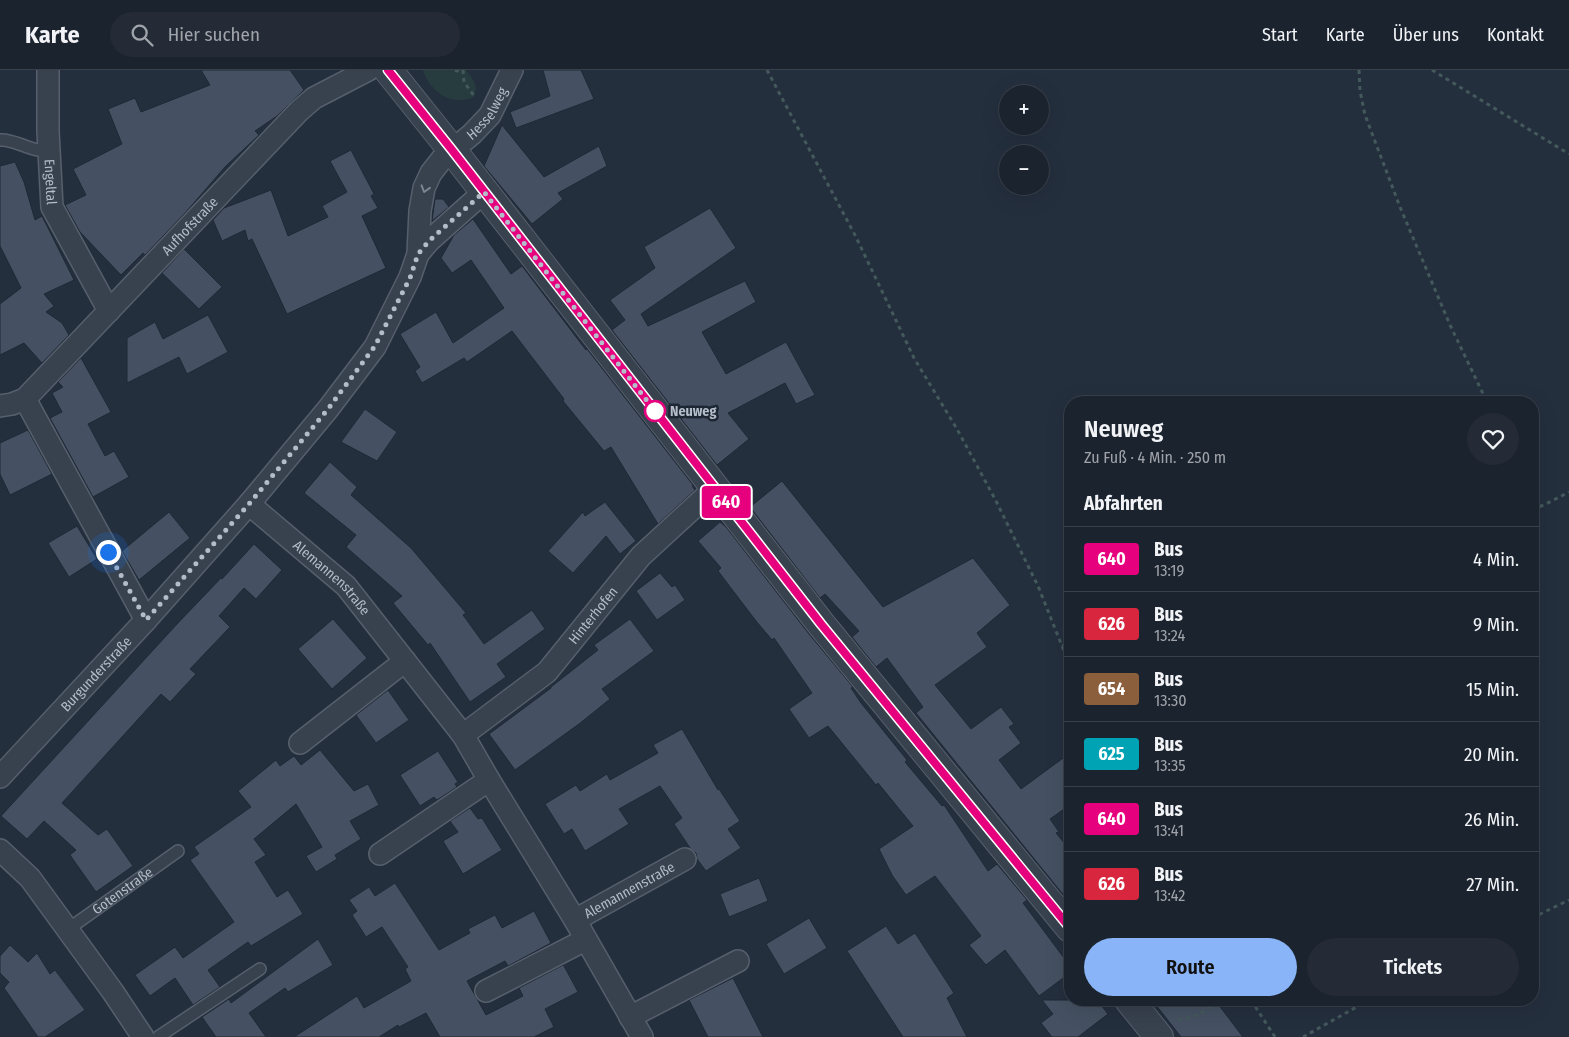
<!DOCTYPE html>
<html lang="de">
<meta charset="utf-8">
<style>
body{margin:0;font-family:"Fira Sans Condensed",sans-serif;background:#242b36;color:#f1f3f6;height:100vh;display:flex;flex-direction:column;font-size:19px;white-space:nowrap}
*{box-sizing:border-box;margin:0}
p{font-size:16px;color:#a0a4aa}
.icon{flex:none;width:28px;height:28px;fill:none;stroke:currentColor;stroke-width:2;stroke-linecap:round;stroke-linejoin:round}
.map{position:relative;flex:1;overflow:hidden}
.side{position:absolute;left:1064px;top:326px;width:475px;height:610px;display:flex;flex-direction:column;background:#1b232e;border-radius:20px;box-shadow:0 5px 20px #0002,0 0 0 1px #39404a}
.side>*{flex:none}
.badge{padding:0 10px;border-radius:4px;font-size:18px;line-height:32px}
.tools{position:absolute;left:999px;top:15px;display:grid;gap:10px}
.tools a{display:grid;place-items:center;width:50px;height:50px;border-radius:50%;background:#1b232e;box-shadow:0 5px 20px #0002,0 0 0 1px #39404a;font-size:25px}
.you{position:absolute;width:25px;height:25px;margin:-12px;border:4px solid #fff;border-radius:50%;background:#1a73e8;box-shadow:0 0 0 8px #1a73e833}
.map>.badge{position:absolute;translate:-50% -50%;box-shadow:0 0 0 2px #fff}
h2{padding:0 20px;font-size:19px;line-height:45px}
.round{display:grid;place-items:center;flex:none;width:52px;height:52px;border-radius:26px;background:#242b36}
.headline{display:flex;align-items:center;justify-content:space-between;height:85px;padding:0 20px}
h1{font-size:24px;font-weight:600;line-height:38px}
.button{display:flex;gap:10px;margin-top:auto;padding:10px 20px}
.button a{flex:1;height:58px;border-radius:30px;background:#8ab4f8;color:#111;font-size:20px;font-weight:600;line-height:58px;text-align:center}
.button a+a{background:#242b36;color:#f1f3f6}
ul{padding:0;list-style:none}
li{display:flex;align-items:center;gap:15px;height:65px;padding:0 20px;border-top:1px solid #39404a}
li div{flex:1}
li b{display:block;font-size:19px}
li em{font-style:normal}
li .badge{min-width:55px;font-weight:700;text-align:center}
header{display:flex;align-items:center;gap:30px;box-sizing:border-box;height:70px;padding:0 25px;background:#1b232e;border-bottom:1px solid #39404a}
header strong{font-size:24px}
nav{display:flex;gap:28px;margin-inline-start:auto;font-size:18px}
.search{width:350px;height:45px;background:#242b36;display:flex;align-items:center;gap:12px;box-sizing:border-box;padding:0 18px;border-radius:28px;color:#a0a4aa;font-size:19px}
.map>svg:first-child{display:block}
.green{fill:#263c3f}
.building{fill:#455162;stroke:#1f2835}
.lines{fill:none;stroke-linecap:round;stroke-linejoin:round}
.service-casing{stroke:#565f6c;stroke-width:14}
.minor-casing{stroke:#565f6c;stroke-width:24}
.tertiary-casing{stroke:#565f6c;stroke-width:30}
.path{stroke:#44595c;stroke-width:3;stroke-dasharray:4 4;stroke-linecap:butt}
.service{stroke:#38414e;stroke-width:11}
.minor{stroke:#38414e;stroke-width:21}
.tertiary{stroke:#38414e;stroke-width:28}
.oneway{stroke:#7c8592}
.line-casing{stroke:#fff;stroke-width:11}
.line{stroke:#e6007e;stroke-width:8}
.walk{stroke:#b4bcc9;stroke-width:5;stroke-dasharray:0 9}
.stop-dot{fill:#fff;stroke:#e6007e;stroke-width:2.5}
.labels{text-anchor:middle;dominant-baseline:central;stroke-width:5;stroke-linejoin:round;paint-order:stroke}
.street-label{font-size:14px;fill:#b4bcc9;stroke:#1d2633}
.stop-label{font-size:14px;font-weight:bold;fill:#b4bcc9;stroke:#1d2633;text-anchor:start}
</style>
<header>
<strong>Karte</strong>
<div class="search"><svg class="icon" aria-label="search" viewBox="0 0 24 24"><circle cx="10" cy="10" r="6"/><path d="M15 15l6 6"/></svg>Hier suchen</div>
<nav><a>Start</a><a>Karte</a><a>Über uns</a><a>Kontakt</a></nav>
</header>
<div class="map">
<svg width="1569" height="967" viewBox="0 0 1569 967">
<rect width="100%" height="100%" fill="#242f3e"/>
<path class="green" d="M423,0H466C473,10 479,15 474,27C451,37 430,22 423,0Z"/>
<g class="building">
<path d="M201,0H290L304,20L277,46L255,61L259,65L225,97L186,142L145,185L143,183L121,205L80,162L65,135L86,125L73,99L122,74L108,39L135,28L141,42L210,15Z"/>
<path d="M543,0H581L594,29L516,58L510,42L550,26Z"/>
<path d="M502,55L544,107L599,76L607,96L558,123L563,129L532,154L484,96Z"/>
<path d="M351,80L374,124L371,126L378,138L362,146L386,198L287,244L252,169L248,171L245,160L222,171L213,150L224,138L271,120L288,166L328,147L322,136L347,122L330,91Z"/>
<path d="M15,92L24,112L35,150L42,146L74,210L44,224L54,236L46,242L62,253L69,265L42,293L24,273L0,285V234L21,218L0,176V96Z"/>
<path d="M435,129H443L449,137L432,151Z"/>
<path d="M710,138L736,178L641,244L648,256L745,211L756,232L702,262L726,304L786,272L815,325L796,334L785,313L728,343L749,369L717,395L612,260L625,250L610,230L655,198L644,177Z"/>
<path d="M473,149L511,204L522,196L586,280L587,279L693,415L692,416L695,420L658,454L611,377L604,381L563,331L564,329L512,261L467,292L464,288L422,313L415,301L420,297L400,264L436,242L453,273L504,238L471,190L452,203L441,188L454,165Z"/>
<path d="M184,179L222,217L199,239L162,203Z"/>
<path d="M208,245L228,282L187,304L179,287L127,313V268L155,252L163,269Z"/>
<path d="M81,288L111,342L88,354L105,386L114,381L129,407L93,427L50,348L62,342L52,323L63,317L58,312Z"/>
<path d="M365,339L397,362L377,391L341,372Z"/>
<path d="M28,360L52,404L10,425L0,404V373Z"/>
<path d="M330,392L357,417L351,425L411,478L466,543L463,545L484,574L532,540L545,559L497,594L506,607L470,632L430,573L428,575L393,533L402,526L346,477L356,465L304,423Z"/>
<path d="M782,411L883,537L973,488L1010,535L977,563L987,577L935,615L971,659L1001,637L1014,654L1009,657L1021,673L999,690L1021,719L1070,683V735L1050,749L1059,762L1056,763L1070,780V833L916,643L923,637L887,588L876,597L852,567L859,561L825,524L820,528L750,437Z"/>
<path d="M605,432L636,471L620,484L606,466L573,503L548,481L583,442L585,446Z"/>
<path d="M169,442L190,468L139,510L122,481Z"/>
<path d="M720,452L726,457L809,564L853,617L851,618L861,633L907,690L905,692L942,736L944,735L988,801L997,794L1027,830L1023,833L1070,896V903L1039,926L1005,880L986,895L969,875L981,866L935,806L906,825L892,805L879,779L913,756L878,713L876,715L828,656L809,668L789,639L812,623L774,568L772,570L756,551L718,501L721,498L698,471Z"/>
<path d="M77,456L97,489L69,507L48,473Z"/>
<path d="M254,474L282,500L256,529L244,518L219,546L230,557L190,599L196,604L170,632L161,624L62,733L98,765L107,759L133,796L96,822L70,785L76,780L44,751L27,769L1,746L177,554L221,508L222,509Z"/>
<path d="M660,503L672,517L675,515L685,530L657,550L636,521Z"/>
<path d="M333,549L367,588L332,619L298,579Z"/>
<path d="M630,549L654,581L602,619L610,629L579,654L515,700L489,664L551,618V617L598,580L594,575Z"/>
<path d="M388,620L409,650L376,673L356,645Z"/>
<path d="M682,659L718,720L719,719L740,751L728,759L741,778L706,801L697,789L696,783L690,778L674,754L682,748L660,716L619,739L629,754L585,781L572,759L564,764L545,734L576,715L580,721L607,704L610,710L658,683L653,675Z"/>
<path d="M320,680L354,721L368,714L379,735L350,751L361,769L335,785L337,789L316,802L306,786L322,777L296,734L254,769L266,785L255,792L277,827L288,820L303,844L251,876L248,872L208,900L220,917L193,935L175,908L150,926L135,905L175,877L183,888L234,852L190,790L199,784L194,777L251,737L238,721L276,690L280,696L294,686L301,695Z"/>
<path d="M438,681L458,712L455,714L457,717L437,730L434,727L420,736L400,705Z"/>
<path d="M470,738L478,749L482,748L502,780L463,804L443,771L458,762L450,751Z"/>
<path d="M759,808L768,831L729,847L720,824Z"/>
<path d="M395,813L439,880L470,863L468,859L495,845L502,858L534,841L551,873L508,896L505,891L467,911L486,945L523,926L519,918L563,895L564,896L578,922L545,939L554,957L534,967H440L426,943L399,957L398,955L379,967H294L357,926L364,938L411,911L405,899L408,897L382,857L366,867L352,845L357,841L349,830L369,817L375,826Z"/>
<path d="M809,848L827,878L784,904L766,874Z"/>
<path d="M886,856L898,874L915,863L954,923L947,928L967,967H903L847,881Z"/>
<path d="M318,869L333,895L288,922L285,918L249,943L266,967H216L202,947L229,929L231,933Z"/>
<path d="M10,875L28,892L37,883L50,904L55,900L85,940L45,967H38L4,918L9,912L0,903V886Z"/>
<path d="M733,908L763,967H708L689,930Z"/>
<path d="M1042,930H1097L1108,944L1078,967H1052L1041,953L1053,944Z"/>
<path d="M1152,930H1215L1243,967H1181Z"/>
</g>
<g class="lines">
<defs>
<g id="service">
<path d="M0,70C17,69 31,83 49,80"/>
<path id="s1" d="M67,860L178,781"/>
<path d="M158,967L260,899"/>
</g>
<g id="minor">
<path id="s2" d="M48,0V61L52,137L109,241"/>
<path d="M418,184L429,171L484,122"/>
<path d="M25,329L146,550"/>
<path id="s3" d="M0,336L12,334L25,329L299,41L314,28L368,0"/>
<path id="s4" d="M249,434L346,516L463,665L489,710L575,850L642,967"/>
<path id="s5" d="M463,665L547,602L641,486L715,418"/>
<path d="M300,673L405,591"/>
<path id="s6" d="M0,707L146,550L249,434L328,339L375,277L410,207L418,184L420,141L424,118L431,103L442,89L472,64L490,45L512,0"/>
<path d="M0,780L30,808L113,922L143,967"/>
<path d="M380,784L489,710"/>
<path id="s7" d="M575,850L685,789"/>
<path d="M486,921L585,870"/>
<path d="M630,947L738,891"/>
</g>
<g id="tertiary">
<path d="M388,0L452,80L821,554L1070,858"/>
<path d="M1129,930L1159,967"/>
</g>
</defs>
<use href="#service" class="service-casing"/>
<use href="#minor" class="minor-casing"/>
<use href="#tertiary" class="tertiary-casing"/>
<g class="path">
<path d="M455,0L463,3"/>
<path d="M463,0L464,12L474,26"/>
<path d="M767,0L856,167L914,288L957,359L995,429L1038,516L1070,596"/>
<path d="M1359,0L1360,21L1365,45L1400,137L1450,255L1487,332"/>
<path d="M1432,0L1569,84"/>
<path d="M1532,428L1537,437"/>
<path d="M1532,439L1544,435L1569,422"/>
<path d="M1062,576L1070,573"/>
<path d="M1532,848L1569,830"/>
<path d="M1251,930L1275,967"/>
<path d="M1178,950L1198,945L1221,930"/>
<path d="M1303,967L1369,930"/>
</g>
<use href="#service" class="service"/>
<use href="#minor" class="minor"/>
<use href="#tertiary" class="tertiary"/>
</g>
<defs><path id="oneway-chevron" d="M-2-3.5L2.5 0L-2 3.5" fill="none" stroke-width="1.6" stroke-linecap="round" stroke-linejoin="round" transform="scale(1.25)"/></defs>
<use class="oneway" href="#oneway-chevron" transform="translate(425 119) rotate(107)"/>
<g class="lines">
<defs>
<path id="line" d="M388,0L452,80L821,554L1070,858"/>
</defs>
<use href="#line" class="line-casing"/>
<use href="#line" class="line"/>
<path class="walk" d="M108,482L146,550L249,434L328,339L375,276L410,208L418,184L429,171L484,122L655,341"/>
</g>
<circle class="stop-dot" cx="655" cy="341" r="10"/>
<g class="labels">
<g class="street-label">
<text stroke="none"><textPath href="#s6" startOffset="839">Hesselweg</textPath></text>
<text stroke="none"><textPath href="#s2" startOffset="112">Engeltal</textPath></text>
<text stroke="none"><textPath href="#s3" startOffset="265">Aufhofstraße</textPath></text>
<text stroke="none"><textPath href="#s4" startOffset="111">Alemannenstraße</textPath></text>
<text stroke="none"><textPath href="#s5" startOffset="178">Hinterhofen</textPath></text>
<text stroke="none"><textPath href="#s6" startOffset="141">Burgunderstraße</textPath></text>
<text stroke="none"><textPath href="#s7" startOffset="62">Alemannenstraße</textPath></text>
<text stroke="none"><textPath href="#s1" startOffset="68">Gotenstraße</textPath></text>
</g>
<g class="stop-label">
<text x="670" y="341">Neuweg</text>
</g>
</g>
</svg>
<div class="tools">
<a>+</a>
<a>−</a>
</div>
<div class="you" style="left:108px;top:482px"></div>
<b class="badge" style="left:726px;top:432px;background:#e6007e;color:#fff">640</b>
<section class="side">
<div class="headline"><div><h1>Neuweg</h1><p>Zu Fuß · 4 Min. · 250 m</p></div><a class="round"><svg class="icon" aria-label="heart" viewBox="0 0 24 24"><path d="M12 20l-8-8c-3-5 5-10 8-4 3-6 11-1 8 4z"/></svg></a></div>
<h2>Abfahrten</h2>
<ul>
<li><span class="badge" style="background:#e6007e;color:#fff">640</span><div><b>Bus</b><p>13:19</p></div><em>4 Min.</em></li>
<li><span class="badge" style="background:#d7263d;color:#fff">626</span><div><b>Bus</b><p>13:24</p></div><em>9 Min.</em></li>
<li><span class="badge" style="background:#8b5e3c;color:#fff">654</span><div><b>Bus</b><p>13:30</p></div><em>15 Min.</em></li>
<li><span class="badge" style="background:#00a3b4;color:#fff">625</span><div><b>Bus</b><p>13:35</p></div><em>20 Min.</em></li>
<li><span class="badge" style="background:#e6007e;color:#fff">640</span><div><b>Bus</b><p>13:41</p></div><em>26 Min.</em></li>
<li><span class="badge" style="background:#d7263d;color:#fff">626</span><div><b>Bus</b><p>13:42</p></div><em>27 Min.</em></li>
</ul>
<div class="button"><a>Route</a><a>Tickets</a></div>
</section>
</div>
